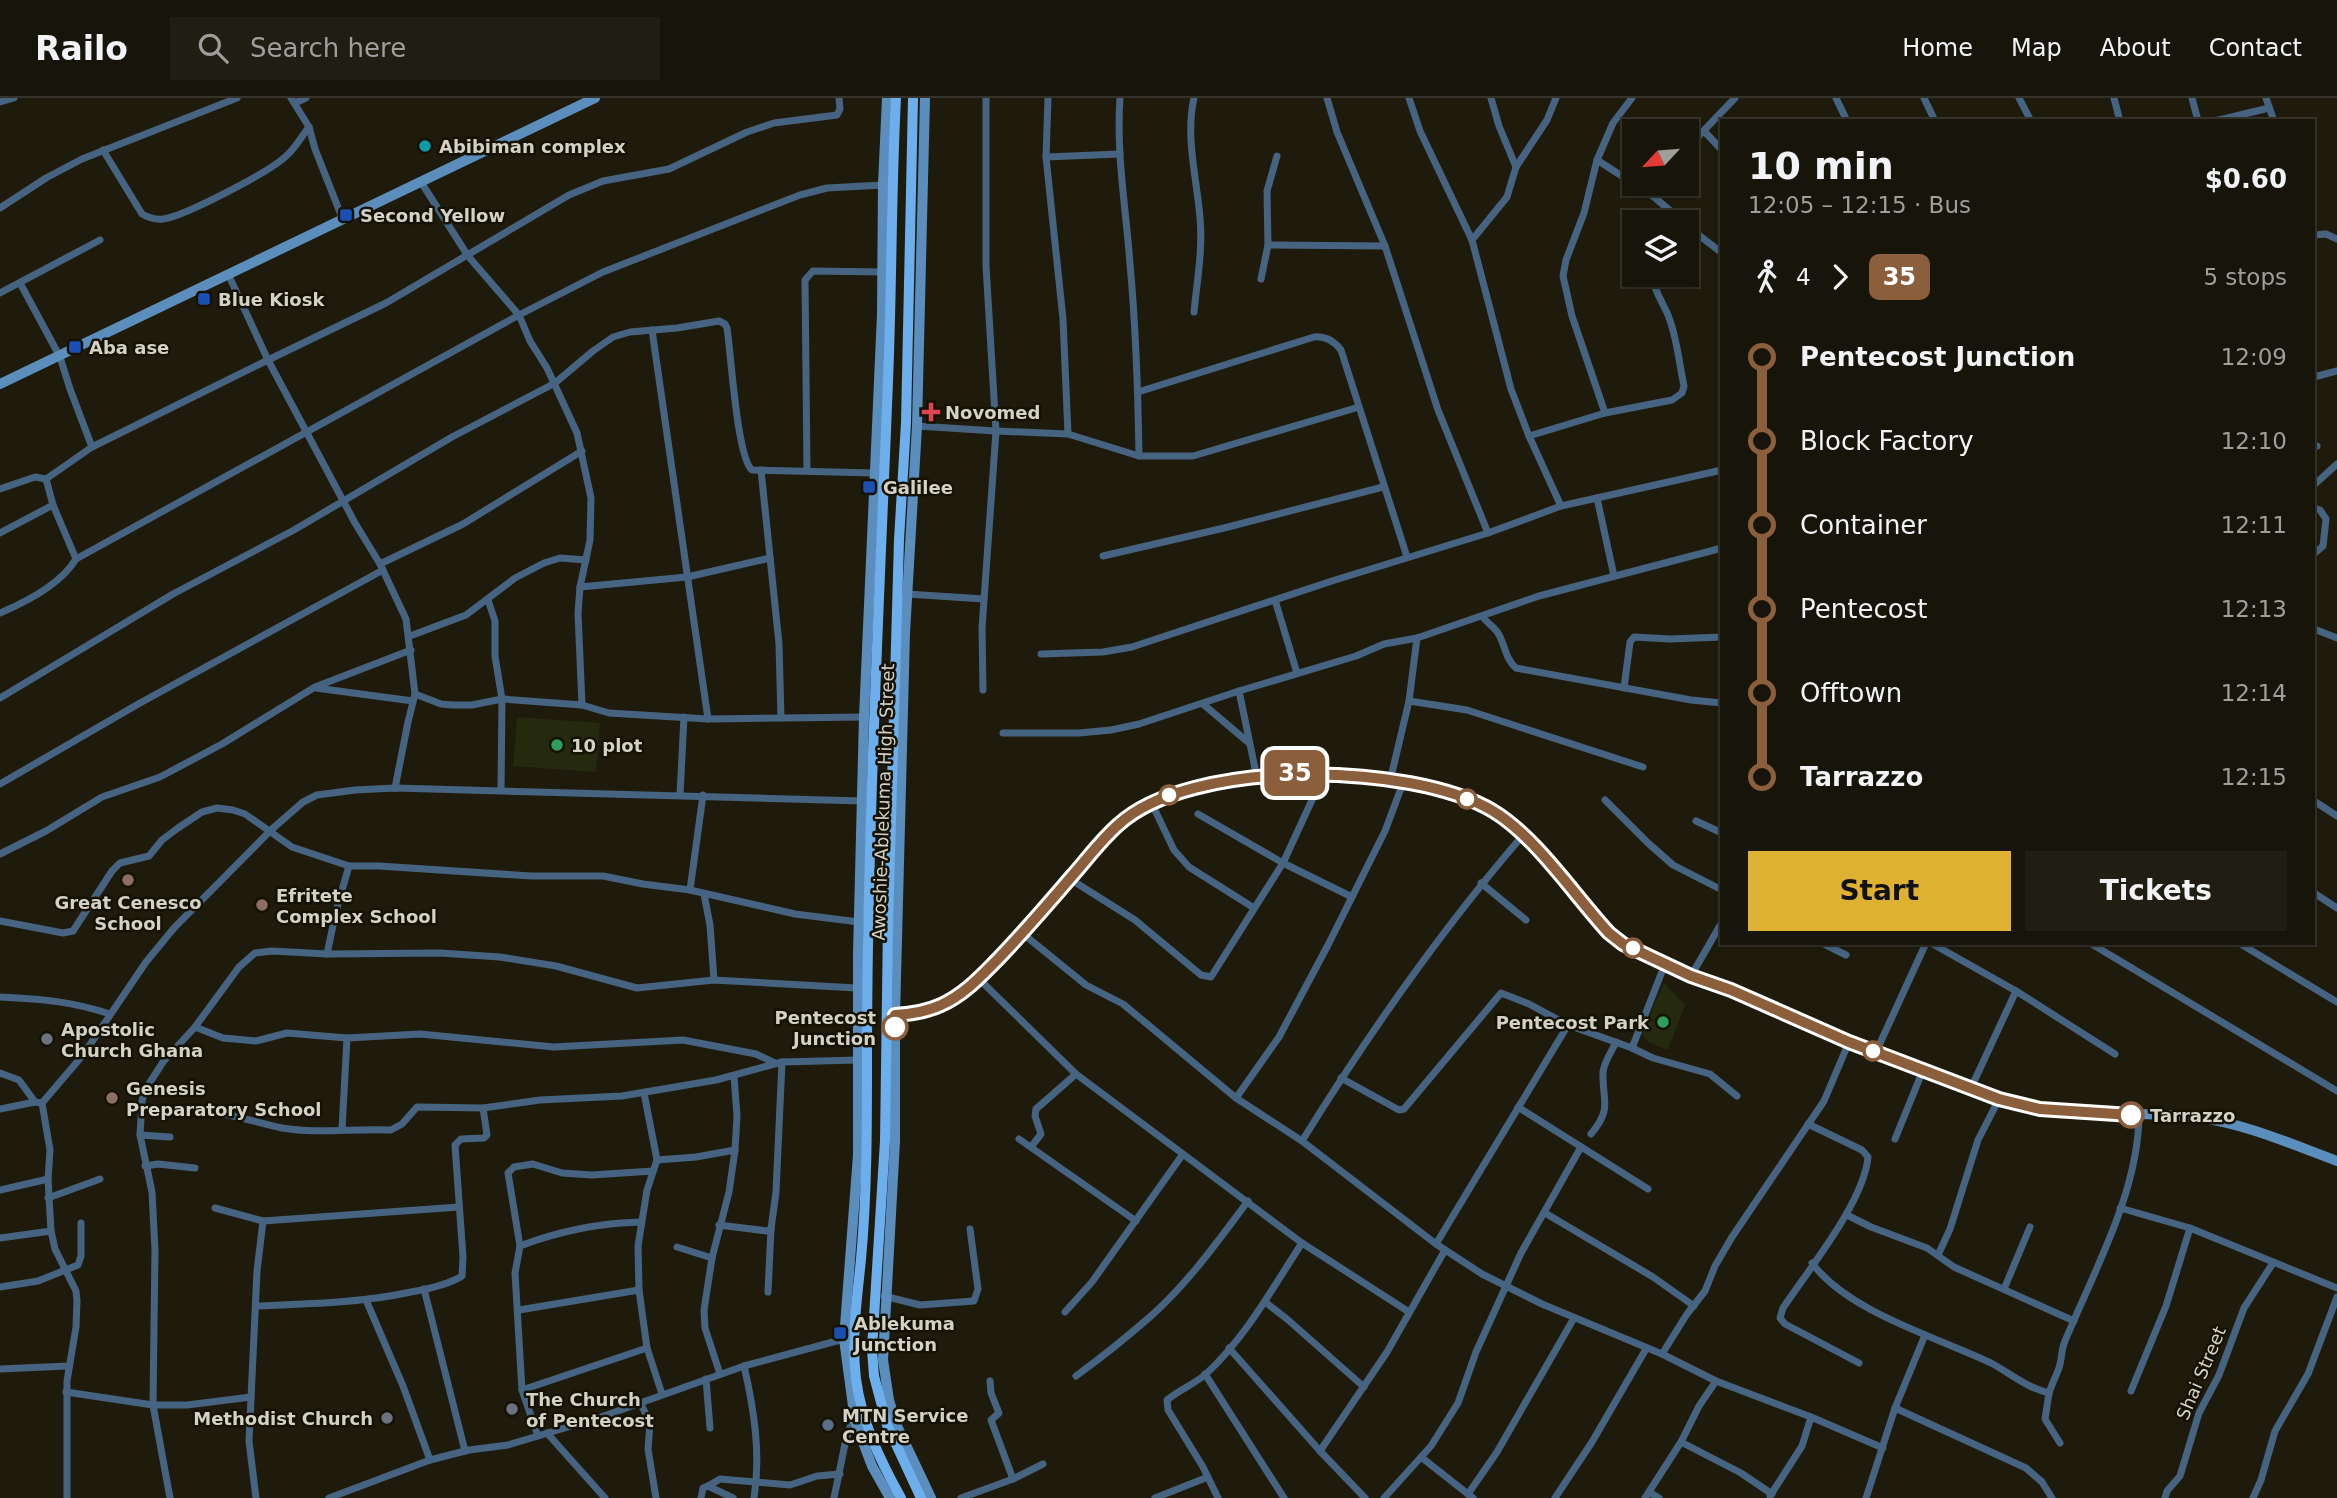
<!DOCTYPE html>
<meta charset="utf-8">
<style>
body{margin:0;font-family:"DejaVu Sans",sans-serif;background:#201d12;color:#f1f3f6;height:100vh;display:flex;flex-direction:column;font-size:26px;white-space:nowrap}
*{box-sizing:border-box;margin:0}
p{font-size:23px;color:#9e9e9c}
.icon{flex:none;width:38px;height:38px;fill:none;stroke:currentColor;stroke-width:2;stroke-linecap:round;stroke-linejoin:round}
.map{position:relative;flex:1;overflow:hidden}
.sheet{position:absolute;left:1720px;top:21px;width:595px;height:826px;display:flex;flex-direction:column;background:#171409;border-radius:0px;box-shadow:0 2px 5px #0004,0 0 0 2px #36332a}
.sheet>*{flex:none}
.badge{padding:0 14px;border-radius:10px;font-size:24px;line-height:46px}
.needle{width:46px;rotate:244deg}
.fabs{position:absolute;left:1622px;top:21px;display:grid;gap:14px}
.fabs a{display:grid;place-items:center;width:77px;height:77px;border-radius:0px;background:#171409;box-shadow:0 2px 5px #0004,0 0 0 2px #36332a;font-size:35px}
.map>.badge{position:absolute;translate:-50% -50%;box-shadow:0 0 0 4px #fff}
.legs{display:flex;align-items:center;gap:10px;height:77px;padding:0 28px;font-size:23px}
.legs p{margin-inline-start:auto}
.overview{display:flex;align-items:center;justify-content:space-between;height:119px;padding:0 28px}
h1{font-size:38px;font-weight:700;line-height:52px}
.cta{display:flex;gap:14px;margin-top:auto;padding:14px 28px}
.cta a{flex:1;height:80px;border-radius:0px;background:#dfb133;color:#111;font-size:28px;font-weight:700;line-height:80px;text-align:center}
.cta a+a{background:#201d12;color:#f1f3f6}
ul{padding:0 28px;list-style:none}
li{display:flex;align-items:center;gap:24px;height:84px;font-size:26px}
li i{display:grid;place-items:center;width:10px;height:100%;margin:0 9px;background:currentColor}
li i::after{content:'';width:18px;height:18px;margin:-9px;border:5px solid;border-radius:50%;background:#171409}
li p{margin-inline-start:auto}
li:first-child i{background:linear-gradient(#0000 50%,currentColor 0)}
li:last-child i{background:linear-gradient(currentColor 50%,#0000 0)}
header{display:flex;align-items:center;gap:42px;box-sizing:border-box;height:98px;padding:0 35px;background:#171409;border-bottom:2px solid #36332a}
header strong{font-size:33px}
nav{display:flex;gap:38px;margin-inline-start:auto;font-size:24px}
.search{width:490px;height:63px;background:#201d12;display:flex;align-items:center;gap:18px;box-sizing:border-box;padding:0 24px;border-radius:0px;color:#9e9e9c;font-size:26px}
.map>svg:first-child{display:block}
.green{fill:#25290d}
.lines{fill:none;stroke-linecap:round;stroke-linejoin:round}
.street{stroke:#466481;stroke-width:7}
.secondary{stroke:#5c8ebd;stroke-width:10}
.primary{stroke:#6dafec;stroke-width:10}
.line-1-casing{stroke:#fff;stroke-width:16}
.line-1{stroke:#8b5e3c;stroke-width:10}
.culture-dot{fill:#0f9aa8;stroke:#151204;stroke-width:2.5}
.transit-dot{fill:#1a4fb4;stroke:#151204;stroke-width:2.5}
.health-dot{fill:#e0444e;stroke:#151204;stroke-width:2.5}
.leisure-dot{fill:#2e9e5b;stroke:#151204;stroke-width:2.5}
.stop-1-dot{fill:#fff;stroke:#8b5e3c;stroke-width:3.5}
.education-dot{fill:#8d6e63;stroke:#151204;stroke-width:2.5}
.worship-dot{fill:#6b7280;stroke:#151204;stroke-width:2.5}
.service-dot{fill:#5c6f8a;stroke:#151204;stroke-width:2.5}
.labels{text-anchor:middle;dominant-baseline:central;stroke-width:5;stroke-linejoin:round;paint-order:stroke}
.poi-label{font-size:18px;font-weight:bold;fill:#d4d2c8;stroke:#151204;text-anchor:start}
.street-label{font-size:18px;fill:#d4d2c8;stroke:#151204}
.stop-label{font-size:18px;font-weight:bold;fill:#d4d2c8;stroke:#151204;text-anchor:end}
</style>
<header>
<strong>Railo</strong>
<div class="search"><svg class="icon" aria-label="search" viewBox="0 0 24 24"><circle cx="10" cy="10" r="6"/><path d="M15 15l6 6"/></svg>Search here</div>
<nav><a>Home</a><a>Map</a><a>About</a><a>Contact</a></nav>
</header>
<div class="map">
<svg width="2337" height="1400" viewBox="0 0 2337 1400">
<rect width="100%" height="100%" fill="#1f1b0c"/>
<g class="green">
<path d="M517,619L600,625L596,674L513,668Z"/>
<path d="M1664,885L1685,907L1668,952L1648,944L1642,935Z"/>
</g>
<g class="lines">
<g class="street">
<path d="M291,0L309,29L315,51L343,122"/>
<path d="M1120,0C1116,55 1126,111 1130,166C1136,230 1138,294 1139,358"/>
<path d="M1194,0C1185,39 1197,81 1200,120C1203,151 1197,183 1194,214"/>
<path d="M1327,0L1337,34L1385,148L1438,312L1488,435"/>
<path d="M1409,0L1420,33L1472,142L1511,291L1529,338L1561,408"/>
<path d="M1491,0L1499,28L1516,69"/>
<path d="M1836,0L1847,23"/>
<path d="M1924,0L1935,23"/>
<path d="M2019,0L2031,23"/>
<path d="M2114,0L2120,23"/>
<path d="M2192,0L2198,23"/>
<path d="M2266,0L2274,23"/>
<path d="M0,4L14,0"/>
<path d="M295,5L306,0"/>
<path d="M2215,23L2269,10"/>
<path d="M1704,33L1722,52"/>
<path d="M1687,50L1735,0"/>
<path d="M103,52L142,116C149,120 155,122 163,121C183,119 269,74 285,59C295,51 301,39 309,29"/>
<path d="M1046,59L1120,56"/>
<path d="M1597,62L1653,98L1683,124"/>
<path d="M421,84L468,158L519,217L530,243L547,270L577,335L591,400L590,442L580,489L578,515L582,607"/>
<path d="M1653,98L1662,86"/>
<path d="M0,110L46,80L82,61L237,0"/>
<path d="M1687,128L1722,155"/>
<path d="M2314,137L2326,136L2337,141"/>
<path d="M1472,142L1507,99L1516,69L1547,22L1556,0"/>
<path d="M1268,147L1385,148"/>
<path d="M229,178L268,262L355,425L380,466L406,521L415,596L408,624L395,690"/>
<path d="M1261,181L1268,147L1267,93L1277,58"/>
<path d="M20,185L60,259L70,291L92,349"/>
<path d="M0,195L100,142"/>
<path d="M652,232L708,621"/>
<path d="M2314,279L2337,273"/>
<path d="M1138,294L1314,239C1325,238 1334,243 1341,252L1407,459"/>
<path d="M1605,315L1572,218L1563,178L1566,162L1584,115L1597,62L1613,25L1632,0"/>
<path d="M917,328L996,333L986,168V0"/>
<path d="M1068,336L1139,358H1193L1359,309"/>
<path d="M1529,338L1605,315L1672,302L1682,295L1684,288C1679,265 1677,239 1668,217C1662,203 1654,193 1652,177"/>
<path d="M2314,348H2317"/>
<path d="M761,372L779,546L781,620"/>
<path d="M807,372L805,182L813,173L882,174"/>
<path d="M46,381L53,407L76,461"/>
<path d="M2314,387L2337,366"/>
<path d="M0,391L35,379L46,381L92,349L268,262L386,205L569,97L603,83L669,71L747,34L774,25L837,17L840,11L839,0"/>
<path d="M1597,400L1614,478"/>
<path d="M2314,410L2320,412L2326,421L2323,448L2314,456"/>
<path d="M0,435L53,407"/>
<path d="M1103,458L1224,430L1383,389"/>
<path d="M380,466L463,426L582,353"/>
<path d="M580,489L687,479L770,460"/>
<path d="M907,496L984,501"/>
<path d="M488,502L495,523V558L502,601L501,692"/>
<path d="M1275,502L1297,575"/>
<path d="M0,515C26,504 61,486 76,461L519,217L603,174L800,97L827,90L883,87"/>
<path d="M1482,518C1487,525 1494,529 1498,535C1505,546 1505,561 1516,570L1691,602L1722,605"/>
<path d="M2314,531L2337,540"/>
<path d="M410,538L466,517L515,480L544,465L560,460L586,462"/>
<path d="M1041,556L1103,554L1132,549L1335,482L1488,435L1561,408L1722,372"/>
<path d="M316,590L413,603"/>
<path d="M1624,590L1630,544L1634,539L1670,541L1722,539"/>
<path d="M983,592L982,530L996,333L1068,336L1063,221L1046,59L1048,0"/>
<path d="M1239,593L1257,680"/>
<path d="M415,596L441,606L452,607H472L502,601L582,607L609,615L708,621L864,619"/>
<path d="M0,600L173,496L294,432L452,339L555,285L593,253L613,239L630,234L677,230L719,223L725,226L727,230C731,255 737,360 752,372L875,375"/>
<path d="M1409,603L1467,612L1643,669"/>
<path d="M1203,606L1249,645"/>
<path d="M1003,635H1079L1111,632L1139,626L1239,593L1356,558L1384,546L1417,540L1539,498L1722,450"/>
<path d="M1390,683L1409,603L1417,540"/>
<path d="M0,686L140,605L383,472"/>
<path d="M680,697L684,619"/>
<path d="M1605,702L1648,745L1673,767L1722,792"/>
<path d="M2314,703L2337,718"/>
<path d="M1151,704L1174,752L1189,769L1254,810"/>
<path d="M1198,716L1283,765L1352,799"/>
<path d="M1696,723L1722,735"/>
<path d="M0,756L46,733L102,699L160,679L222,646L315,589L411,552"/>
<path d="M1070,781L1135,822L1201,877L1211,879L1283,765L1324,676"/>
<path d="M1481,785L1526,822"/>
<path d="M690,792L703,697"/>
<path d="M2314,795L2337,810"/>
<path d="M704,796L710,827L714,882"/>
<path d="M0,823L63,835L73,833L112,773L120,765L149,758L162,742L178,730L202,714L217,710L233,712L245,716L292,749L349,768H379L531,778H603L643,786L690,792L795,816L859,824"/>
<path d="M1022,835L1086,887L1123,906L1236,1000L1302,1043L1436,1146L1482,1176L1542,1206L1662,1256L1716,1283L1811,1319L1883,1350"/>
<path d="M1822,845L1846,857"/>
<path d="M1931,845L2016,893L2115,956"/>
<path d="M2090,845L2337,993"/>
<path d="M2239,845L2337,904"/>
<path d="M327,856L336,813L349,768"/>
<path d="M1691,878L1722,824"/>
<path d="M979,881L1076,976L1302,1145L1409,1214"/>
<path d="M0,899C41,901 70,903 110,916"/>
<path d="M195,929L223,940L256,943L287,935L347,940L420,936L554,949L683,942L756,956L775,965"/>
<path d="M1632,950L1665,866"/>
<path d="M1876,954L1926,845"/>
<path d="M0,975L19,982L35,1004"/>
<path d="M1341,980L1399,1012L1404,1011L1501,895L1529,906L1568,927L1632,950L1653,960L1710,976L1737,998"/>
<path d="M1971,990L2016,893"/>
<path d="M644,995L657,1062L647,1092L638,1148L639,1192L647,1250L662,1296"/>
<path d="M1236,1000L1279,939L1328,847L1385,733L1403,685"/>
<path d="M42,1005L50,1052L48,1081L51,1133L55,1151L76,1193L77,1203L76,1229L67,1283V1400"/>
<path d="M1518,1009L1648,1091"/>
<path d="M0,1011L35,1004L42,1005L83,957L146,864L174,830L271,732L303,704L317,697L355,692L395,690L862,703"/>
<path d="M208,1014C234,1016 257,1025 282,1030C318,1036 355,1030 391,1032L402,1026L417,1009L483,1010L540,1002L622,998L716,982L782,964L858,962"/>
<path d="M1808,1026L1862,1052L1868,1059C1864,1104 1809,1171 1783,1210L1780,1220L1785,1226L1859,1265"/>
<path d="M342,1031L347,940"/>
<path d="M1591,1036C1613,1010 1602,1003 1603,974C1604,964 1612,953 1616,944"/>
<path d="M140,1037L170,1039"/>
<path d="M1019,1041L1136,1123"/>
<path d="M1895,1041L1923,972"/>
<path d="M1302,1043C1369,935 1441,832 1524,736"/>
<path d="M1031,1049L1041,1036L1035,1018L1036,1011L1076,976"/>
<path d="M657,1062L696,1059L735,1052"/>
<path d="M145,1068L158,1066L195,1070"/>
<path d="M0,1092L48,1081"/>
<path d="M48,1100L100,1081"/>
<path d="M215,1110L263,1123L459,1109"/>
<path d="M2120,1110L2190,1130L2337,1190"/>
<path d="M1545,1115L1653,1179L1694,1208"/>
<path d="M1847,1117L1871,1129L1927,1150L1954,1169L2074,1223"/>
<path d="M719,1127L767,1133L771,1131"/>
<path d="M0,1140L51,1133"/>
<path d="M1436,1146L1568,927"/>
<path d="M520,1148C559,1133 600,1125 641,1124"/>
<path d="M677,1149L712,1160"/>
<path d="M1938,1157L1950,1131L1978,1042L1999,1001"/>
<path d="M1812,1165C1848,1214 1937,1239 1991,1265C2010,1275 2027,1290 2049,1295C2052,1286 2056,1278 2059,1270C2062,1261 2061,1252 2065,1243C2094,1173 2138,1095 2139,1018"/>
<path d="M0,1189L38,1183L78,1167L81,1158V1125"/>
<path d="M424,1191L465,1353"/>
<path d="M2004,1191L2030,1129"/>
<path d="M768,1194L771,1131L776,1094L782,964"/>
<path d="M884,1198L920,1207L974,1203L978,1191L970,1131"/>
<path d="M366,1202L403,1288L430,1362"/>
<path d="M1265,1204L1287,1221L1364,1289"/>
<path d="M256,1208C308,1206 360,1205 411,1194C428,1191 448,1187 462,1178L463,1159L455,1047L461,1041L484,1040L487,1037L483,1010"/>
<path d="M519,1212L639,1192"/>
<path d="M1065,1214L1092,1184L1183,1056"/>
<path d="M1229,1250L1320,1353L1365,1400"/>
<path d="M1662,1256L1687,1216L1705,1193L1715,1168L1732,1139L1824,1003L1849,944"/>
<path d="M744,1268C754,1311 761,1356 754,1400"/>
<path d="M0,1271L68,1268"/>
<path d="M720,1276L705,1230L704,1212L712,1160L729,1094L735,1052L737,1018L734,978"/>
<path d="M1205,1276L1284,1400"/>
<path d="M1076,1278C1102,1259 1127,1239 1151,1218C1189,1184 1218,1143 1248,1103"/>
<path d="M706,1281L710,1330"/>
<path d="M990,1283L991,1295L999,1315L991,1322L1013,1381"/>
<path d="M522,1292L647,1250"/>
<path d="M2131,1293L2166,1208L2190,1130"/>
<path d="M66,1294L153,1307H187L251,1299"/>
<path d="M2049,1295L2045,1321L2060,1345"/>
<path d="M640,1304L650,1325L648,1351L656,1400"/>
<path d="M1895,1310L2026,1370L2042,1384L2052,1400"/>
<path d="M547,1335L605,1400"/>
<path d="M538,1338L522,1292L515,1175L520,1148L508,1075L514,1069L533,1066L562,1075L592,1077L653,1073"/>
<path d="M1681,1344L1741,1375L1772,1396"/>
<path d="M1320,1353L1387,1254L1445,1152"/>
<path d="M1421,1359L1473,1400"/>
<path d="M708,1388L720,1381L790,1387L817,1378L840,1376"/>
<path d="M1649,1394L1659,1400"/>
<path d="M1468,1396L1497,1354L1574,1220"/>
<path d="M1770,1398L1802,1348L1811,1319"/>
<path d="M170,1400L153,1307L155,1152L152,1094L140,1037L142,1003L145,992L163,964L195,929L239,869L255,855L272,853L327,856L440,855L500,859L556,868L637,890L714,882L857,890"/>
<path d="M256,1400L249,1343L257,1173L263,1123"/>
<path d="M329,1400L430,1362L469,1352L508,1347L538,1338L601,1319L744,1268L844,1241"/>
<path d="M701,1400L703,1390L708,1388L733,1400"/>
<path d="M834,1400L845,1346L853,1319"/>
<path d="M961,1400L1013,1381L1043,1366"/>
<path d="M1155,1400L1208,1379"/>
<path d="M1218,1400L1203,1369L1168,1312L1167,1302C1179,1292 1195,1286 1207,1275C1246,1239 1273,1189 1302,1145"/>
<path d="M1384,1400L1431,1348L1458,1305L1476,1254L1521,1155L1581,1049"/>
<path d="M1555,1400L1592,1344L1646,1251"/>
<path d="M1645,1400L1681,1344L1699,1308L1716,1283"/>
<path d="M1866,1400L1895,1310L1925,1237"/>
<path d="M2165,1400L2167,1393L2180,1378L2199,1315L2219,1277L2244,1210L2273,1165"/>
<path d="M2253,1400L2261,1382L2275,1333L2308,1276L2337,1199"/>
</g>
<g class="secondary">
<path d="M887,0L883,87L882,216L864,619L858,856V1057L844,1241L855,1323L872,1368L890,1400"/>
<path d="M925,0L917,328L905,535L895,917V1043L883,1262L889,1302L896,1326L931,1400"/>
<path d="M0,286L595,0"/>
<path d="M895,917C911,916 926,914 941,907C963,897 981,878 998,861C1024,834 1048,806 1072,778C1087,761 1101,742 1118,727C1191,660 1411,664 1493,713C1536,739 1574,797 1609,835C1649,865 1698,878 1744,897C1807,925 1871,952 1935,977C1966,989 1998,1003 2031,1010C2085,1020 2141,1013 2195,1019C2244,1025 2291,1046 2337,1063"/>
</g>
<g class="primary">
<path d="M896,0C891,94 892,189 888,283C879,510 867,736 867,963C867,1029 867,1096 861,1161C857,1202 851,1240 856,1281C862,1325 880,1362 901,1400"/>
<path d="M913,0L906,325L899,442L888,825L885,1043L872,1251L874,1278L887,1327L921,1400"/>
</g>
</g>
<g class="lines">
<defs>
<path id="line-1" d="M895,929V917C911,916 926,914 941,907C964,897 981,878 998,861C1024,834 1048,806 1072,778C1087,761 1101,742 1118,727C1190,660 1412,664 1493,713C1536,739 1574,797 1609,835L1623,846L1691,878L1731,892L1849,944L1999,1001L2040,1011L2131,1017"/>
</defs>
<use href="#line-1" class="line-1-casing"/>
<use href="#line-1" class="line-1"/>
</g>
<circle class="culture-dot" cx="425" cy="48" r="7"/>
<g class="transit-dot">
<rect x="339" y="110" width="14" height="14" rx="3.5"/>
<rect x="197" y="194" width="14" height="14" rx="3.5"/>
<rect x="68" y="242" width="14" height="14" rx="3.5"/>
<rect x="862" y="382" width="14" height="14" rx="3.5"/>
<rect x="833" y="1228" width="14" height="14" rx="3.5"/>
</g>
<path class="health-dot" d="M927.5 303.5h7v7h7v7h-7v7h-7v-7h-7v-7h7z"/>
<g class="leisure-dot">
<circle cx="557" cy="647" r="7"/>
<circle cx="1663" cy="924" r="7"/>
</g>
<g class="stop-1-dot">
<circle cx="1169" cy="697" r="9"/>
<circle cx="1467" cy="701" r="9"/>
<circle cx="1633" cy="850" r="9"/>
<circle cx="895" cy="929" r="12"/>
<circle cx="1873" cy="953" r="9"/>
<circle cx="2131" cy="1017" r="12"/>
</g>
<g class="education-dot">
<circle cx="128" cy="782" r="7"/>
<circle cx="262" cy="807" r="7"/>
<circle cx="112" cy="1000" r="7"/>
</g>
<g class="worship-dot">
<circle cx="47" cy="941" r="7"/>
<circle cx="512" cy="1311" r="7"/>
<circle cx="387" cy="1320" r="7"/>
</g>
<circle class="service-dot" cx="828" cy="1327" r="7"/>
<g class="labels">
<g class="poi-label">
<text x="439" y="48">Abibiman complex</text>
<text x="360" y="117">Second Yellow</text>
<text x="218" y="201">Blue Kiosk</text>
<text x="89" y="249">Aba ase</text>
<text x="945" y="314">Novomed</text>
<text x="883" y="389">Galilee</text>
<text x="571" y="647">10 plot</text>
<text x="276" y="797">Efritete<tspan x="276" dy="21">Complex School</tspan></text>
<text x="128" y="804" text-anchor="middle">Great Cenesco<tspan x="128" dy="21">School</tspan></text>
<text x="1649" y="924" text-anchor="end">Pentecost Park</text>
<text x="61" y="931">Apostolic<tspan x="61" dy="21">Church Ghana</tspan></text>
<text x="126" y="990">Genesis<tspan x="126" dy="21">Preparatory School</tspan></text>
<text x="854" y="1225">Ablekuma<tspan x="854" dy="21">Junction</tspan></text>
<text x="526" y="1301">The Church<tspan x="526" dy="21">of Pentecost</tspan></text>
<text x="842" y="1317">MTN Service<tspan x="842" dy="21">Centre</tspan></text>
<text x="373" y="1320" text-anchor="end">Methodist Church</text>
</g>
<g class="street-label">
<text transform="translate(883 704) rotate(-88)">Awoshie-Ablekuma High Street</text>
<text transform="translate(2201 1275) rotate(-67)">Shai Street</text>
</g>
<g class="stop-label">
<text x="876" y="919">Pentecost<tspan x="876" dy="21">Junction</tspan></text>
<text x="2150" y="1017" text-anchor="start">Tarrazzo</text>
</g>
</g>
</svg>
<div class="fabs">
<a><svg class="needle" viewBox="-14 -14 28 28"><path d="M0-13l5 13h-10z" fill="#e53935"/><path d="M0 13l5-13h-10z" fill="#9e9e9c"/></svg></a>
<a><svg class="icon" aria-label="layers" viewBox="0 0 24 24"><path d="M12 4l9 5-9 5-9-5zM3 14l9 5 9-5"/></svg></a>
</div>
<b class="badge" style="left:1295px;top:675px;background:#8b5e3c;color:#fff">35</b>
<section class="sheet">
<div class="overview"><div><h1>10 min</h1><p>12:05 – 12:15 · Bus</p></div><b>$0.60</b></div>
<div class="legs"><svg class="icon" aria-label="walk" viewBox="0 0 24 24"><circle cx="13" cy="4" r="2"/><path d="M13 8l-2 6 4 7M11 14l-3 7M7 12l3-4h3l4 4"/></svg>4<svg class="icon" aria-label="forward" viewBox="0 0 24 24"><path d="M9 5l7 7-7 7"/></svg><b class="badge" style="background:#8b5e3c;color:#fff">35</b><p>5 stops</p></div>
<ul>
<li><i style="color:#8b5e3c"></i><b>Pentecost Junction</b><p>12:09</p></li>
<li><i style="color:#8b5e3c"></i><span>Block Factory</span><p>12:10</p></li>
<li><i style="color:#8b5e3c"></i><span>Container</span><p>12:11</p></li>
<li><i style="color:#8b5e3c"></i><span>Pentecost</span><p>12:13</p></li>
<li><i style="color:#8b5e3c"></i><span>Offtown</span><p>12:14</p></li>
<li><i style="color:#8b5e3c"></i><b>Tarrazzo</b><p>12:15</p></li>
</ul>
<div class="cta"><a>Start</a><a>Tickets</a></div>
</section>
</div>
